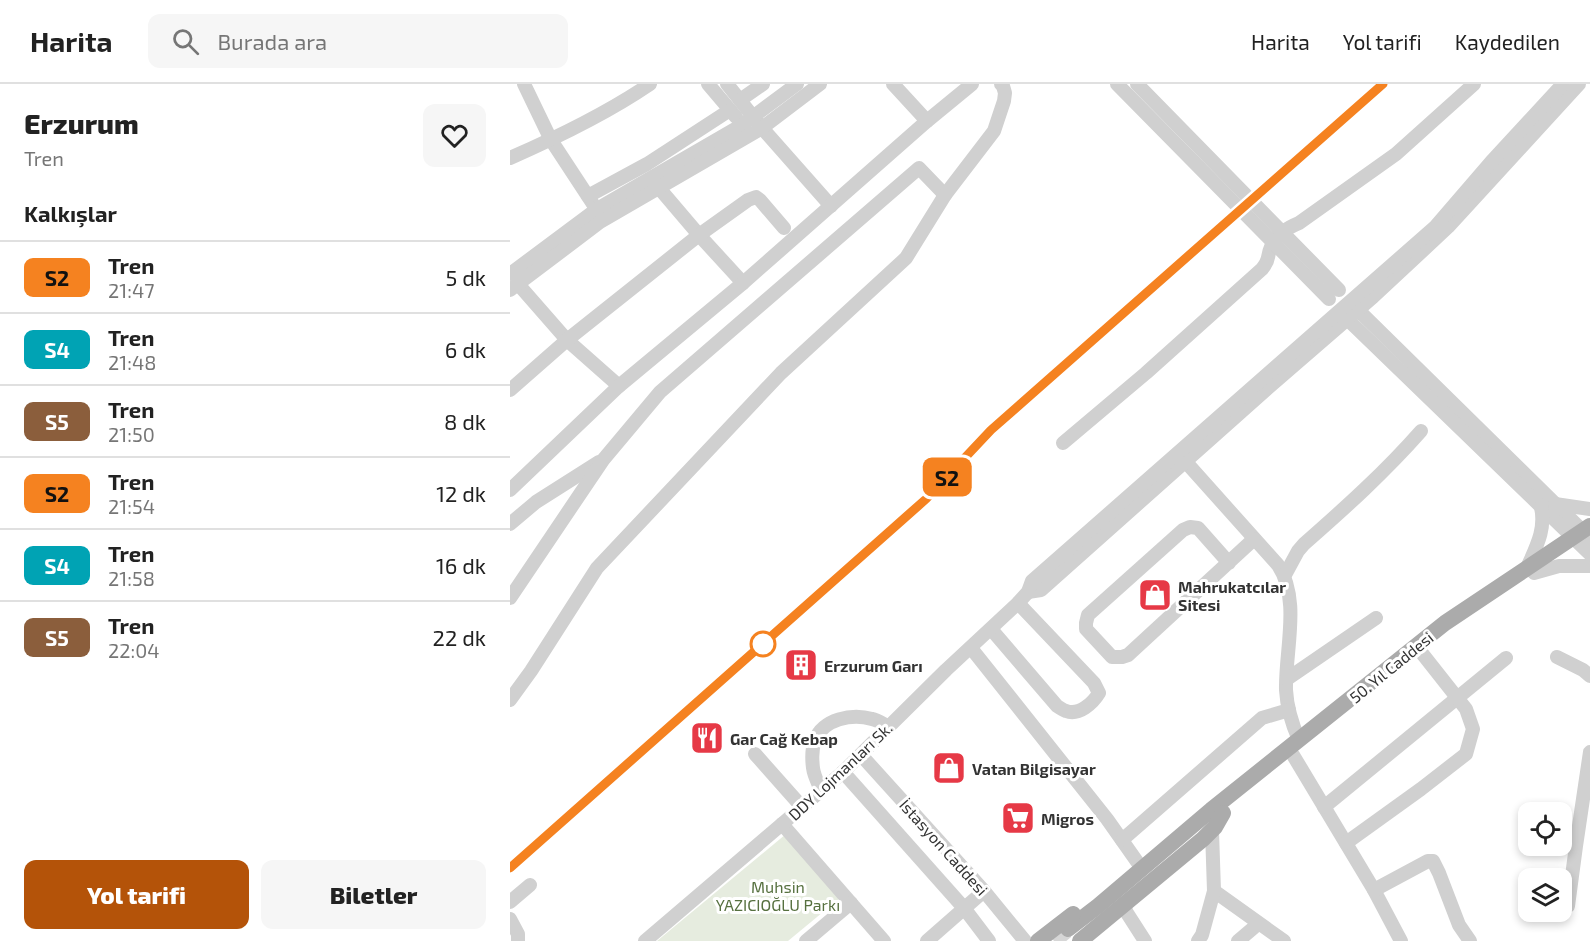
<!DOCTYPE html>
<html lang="tr">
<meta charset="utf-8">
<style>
body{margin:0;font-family:"Exo 2",sans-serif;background:#f6f6f6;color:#222;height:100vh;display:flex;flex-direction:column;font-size:22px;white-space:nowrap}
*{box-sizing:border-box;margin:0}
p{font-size:20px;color:#767676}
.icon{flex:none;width:33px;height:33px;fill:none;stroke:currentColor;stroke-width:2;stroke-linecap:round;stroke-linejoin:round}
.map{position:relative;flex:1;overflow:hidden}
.sheet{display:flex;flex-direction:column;background:#fff;width:510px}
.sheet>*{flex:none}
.badge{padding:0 12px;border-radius:9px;font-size:21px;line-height:39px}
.buttons{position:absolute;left:1008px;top:718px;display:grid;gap:12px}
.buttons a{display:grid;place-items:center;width:54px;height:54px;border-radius:12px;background:#fff;box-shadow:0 3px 9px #0003;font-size:30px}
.map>.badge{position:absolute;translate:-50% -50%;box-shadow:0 0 0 3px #fff}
h2{padding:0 24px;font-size:22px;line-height:54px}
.round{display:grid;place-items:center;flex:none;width:63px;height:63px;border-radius:12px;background:#f6f6f6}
.overview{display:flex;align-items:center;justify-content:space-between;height:102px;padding:0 24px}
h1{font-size:28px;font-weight:800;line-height:45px}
.cta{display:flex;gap:12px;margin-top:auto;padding:12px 24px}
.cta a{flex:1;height:69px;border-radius:12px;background:#b45309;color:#fff;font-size:24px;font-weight:800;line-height:69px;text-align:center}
.cta a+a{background:#f6f6f6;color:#222}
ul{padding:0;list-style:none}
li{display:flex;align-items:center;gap:18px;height:72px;padding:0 24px;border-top:2px solid #e0e0e0}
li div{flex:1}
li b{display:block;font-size:22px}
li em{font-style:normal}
li .badge{min-width:66px;font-weight:700;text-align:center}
header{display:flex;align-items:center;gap:36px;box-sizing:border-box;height:84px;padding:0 30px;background:#fff;border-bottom:2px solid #e0e0e0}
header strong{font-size:28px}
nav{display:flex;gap:33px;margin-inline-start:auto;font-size:21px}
.search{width:420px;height:54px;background:#f6f6f6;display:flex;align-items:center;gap:15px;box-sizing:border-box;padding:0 21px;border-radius:12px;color:#767676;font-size:22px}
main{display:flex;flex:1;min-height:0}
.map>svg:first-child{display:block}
.green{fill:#e6ecdf}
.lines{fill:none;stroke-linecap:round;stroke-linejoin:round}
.major-tunnel{stroke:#d6d6d6;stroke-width:16;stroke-dasharray:16 8;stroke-linecap:butt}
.minor{stroke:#d0d0d0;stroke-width:14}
.major{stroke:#ababab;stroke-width:16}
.rail-casing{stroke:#888;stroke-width:5}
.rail{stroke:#fff;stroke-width:3;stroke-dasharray:9;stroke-linecap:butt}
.minor-bridge{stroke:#d0d0d0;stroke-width:14}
.line-casing{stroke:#fff;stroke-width:14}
.line{stroke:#f58220;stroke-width:9}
.stop-dot{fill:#fff;stroke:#f58220;stroke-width:3}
.labels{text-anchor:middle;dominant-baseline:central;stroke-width:6;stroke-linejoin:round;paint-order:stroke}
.poi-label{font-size:16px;font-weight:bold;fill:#333;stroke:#fff;text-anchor:start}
.street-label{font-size:16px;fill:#333;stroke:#fff}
.park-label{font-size:16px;fill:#56703f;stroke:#fff}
</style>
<header>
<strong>Harita</strong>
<div class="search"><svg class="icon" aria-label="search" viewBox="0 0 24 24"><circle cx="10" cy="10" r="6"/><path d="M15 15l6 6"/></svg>Burada ara</div>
<nav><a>Harita</a><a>Yol tarifi</a><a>Kaydedilen</a></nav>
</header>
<main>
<section class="sheet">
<div class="overview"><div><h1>Erzurum</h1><p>Tren</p></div><a class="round"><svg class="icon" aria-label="heart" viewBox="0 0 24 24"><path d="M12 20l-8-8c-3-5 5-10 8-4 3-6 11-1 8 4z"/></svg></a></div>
<h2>Kalkışlar</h2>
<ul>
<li><span class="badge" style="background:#f58220;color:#111">S2</span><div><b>Tren</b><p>21:47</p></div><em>5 dk</em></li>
<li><span class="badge" style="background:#00a3b4;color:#fff">S4</span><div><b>Tren</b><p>21:48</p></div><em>6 dk</em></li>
<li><span class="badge" style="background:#8b5e3c;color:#fff">S5</span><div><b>Tren</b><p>21:50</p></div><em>8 dk</em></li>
<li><span class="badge" style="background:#f58220;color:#111">S2</span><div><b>Tren</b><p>21:54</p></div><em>12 dk</em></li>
<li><span class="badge" style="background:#00a3b4;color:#fff">S4</span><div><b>Tren</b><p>21:58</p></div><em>16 dk</em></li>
<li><span class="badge" style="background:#8b5e3c;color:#fff">S5</span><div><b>Tren</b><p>22:04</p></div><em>22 dk</em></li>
</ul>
<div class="cta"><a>Yol tarifi</a><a>Biletler</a></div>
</section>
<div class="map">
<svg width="1080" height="857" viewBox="0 0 1080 857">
<rect width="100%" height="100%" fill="#fff"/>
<path class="green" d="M276,750L330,814L278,857H147Z"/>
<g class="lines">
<path class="major-tunnel" d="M544,857L558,845"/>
<g class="minor">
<path d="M14,0L41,56L83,120"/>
<path d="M198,0L226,33"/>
<path d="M217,0L252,44L321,122"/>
<path d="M230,16L253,0"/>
<path d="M417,37L462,0"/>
<path d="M0,74C48,53 96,30 140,0"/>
<path d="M149,104L189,151L233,199"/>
<path d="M78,112L137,80L220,26"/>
<path d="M0,190L87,125L232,41L287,0"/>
<path d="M8,200L57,256L109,302"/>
<path d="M0,206L90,138L252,44L310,0"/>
<path d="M842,220L1080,454"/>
<path d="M832,230L1080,470"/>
<path d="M0,306L57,256L189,151L238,116L246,113L250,116L274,144"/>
<path d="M553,359L636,289L752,185C761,174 756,174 761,163C767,150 777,144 789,139L886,70L964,0"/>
<path d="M675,377L768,481C791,516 775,566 776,606C777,624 782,640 789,656"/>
<path d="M0,406L109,302L233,199L417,37L383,0"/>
<path d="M1045,420L1080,425"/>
<path d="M0,440L26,418L89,378"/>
<path d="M719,479L688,444L680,443L673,446L578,531L576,539V545L602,573H612L618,571L744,455"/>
<path d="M1017,484C1026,463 1036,446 1031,423"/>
<path d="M1024,489L1049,482H1080"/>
<path d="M775,491L788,467L794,460C835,424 875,388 911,347"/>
<path d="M518,508L531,506L759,303L863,213L938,143L1069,0"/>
<path d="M0,514L93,376L150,308L409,84L435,111"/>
<path d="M481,545L547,622C550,624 553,626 556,627C569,632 583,619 589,609L584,599L508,519"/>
<path d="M461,564L597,735L628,779"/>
<path d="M1047,573L1073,586L1080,592"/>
<path d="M777,595L866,534"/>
<path d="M0,616L21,587L87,484L271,289L396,174L435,111L484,47L494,17L495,9L493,2L491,0"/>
<path d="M245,670L292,723"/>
<path d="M351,671L474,807L515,857"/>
<path d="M783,671L864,806L891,857"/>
<path d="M333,688L454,824L479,857"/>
<path d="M311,706C308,699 304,692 303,684C302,676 302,664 305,656C313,635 342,629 362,635C368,636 373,640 379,643"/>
<path d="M814,723L996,574"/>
<path d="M272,740L374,857"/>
<path d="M612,756L752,634L779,626"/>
<path d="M836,759L911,705L956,670L963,645L956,625L911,568"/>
<path d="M864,806L918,777H923L929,789L949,841L960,857"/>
<path d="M704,807L774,857"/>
<path d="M0,818L20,801"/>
<path d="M613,820L617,829L635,857"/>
<path d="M1058,822L1066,762L1080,668"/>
<path d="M0,835L8,850V857"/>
<path d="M135,857L333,688L436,586L508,519L518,508L522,497L925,143L981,78L1053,0"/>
<path d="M296,857L341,819"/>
<path d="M417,857L474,807"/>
<path d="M688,857L692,851L704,807L702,747"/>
<path d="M728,857L748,840"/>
</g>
<g class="major">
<path d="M558,845L588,822L701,726L935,539L1080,442"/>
<path d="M528,857L563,830"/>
<path d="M570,857L693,755L705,743L713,729"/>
</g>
<defs>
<path id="rail" d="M0,784L416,415L481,347L873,0"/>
</defs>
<use href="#rail" class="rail-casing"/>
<use href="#rail" class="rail"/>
<g class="minor-bridge">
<path d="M607,0L819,215"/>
<path d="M627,0L829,206"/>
</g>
</g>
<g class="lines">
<defs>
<path id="line" d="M0,784L416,415L481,346L873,0"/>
</defs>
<use href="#line" class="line-casing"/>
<use href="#line" class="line"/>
</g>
<defs>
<symbol id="shop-square" viewBox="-11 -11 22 22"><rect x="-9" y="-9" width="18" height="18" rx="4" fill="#e63946" stroke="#fff"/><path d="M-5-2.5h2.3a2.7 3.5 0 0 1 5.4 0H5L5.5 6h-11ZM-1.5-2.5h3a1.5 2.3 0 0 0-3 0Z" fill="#fff"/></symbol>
<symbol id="building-square" viewBox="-11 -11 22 22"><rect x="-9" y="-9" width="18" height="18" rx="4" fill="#e63946" stroke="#fff"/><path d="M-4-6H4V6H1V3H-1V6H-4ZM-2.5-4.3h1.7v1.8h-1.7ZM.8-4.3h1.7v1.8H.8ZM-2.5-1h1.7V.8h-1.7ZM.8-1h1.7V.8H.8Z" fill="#fff"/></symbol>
<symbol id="restaurant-square" viewBox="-11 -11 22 22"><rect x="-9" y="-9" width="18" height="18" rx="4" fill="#e63946" stroke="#fff"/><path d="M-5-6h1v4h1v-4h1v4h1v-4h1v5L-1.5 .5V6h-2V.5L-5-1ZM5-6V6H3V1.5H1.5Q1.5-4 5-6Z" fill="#fff"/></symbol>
<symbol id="supermarket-square" viewBox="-11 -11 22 22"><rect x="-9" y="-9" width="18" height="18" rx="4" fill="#e63946" stroke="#fff"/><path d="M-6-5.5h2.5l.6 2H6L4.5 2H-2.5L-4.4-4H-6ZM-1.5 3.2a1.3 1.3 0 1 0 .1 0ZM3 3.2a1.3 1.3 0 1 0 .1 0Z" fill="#fff"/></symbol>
</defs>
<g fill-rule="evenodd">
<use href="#shop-square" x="626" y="492" width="38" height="38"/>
<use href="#building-square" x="272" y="562" width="38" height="38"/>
<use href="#restaurant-square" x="178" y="635" width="38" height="38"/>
<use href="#shop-square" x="420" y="665" width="38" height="38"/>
<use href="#supermarket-square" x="489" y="715" width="38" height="38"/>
</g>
<circle class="stop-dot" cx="253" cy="560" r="12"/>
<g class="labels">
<g class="poi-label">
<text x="668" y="502">Mahrukatcılar<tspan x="668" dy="18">Sitesi</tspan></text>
<text x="314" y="581">Erzurum Garı</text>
<text x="220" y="654">Gar Cağ Kebap</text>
<text x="462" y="684">Vatan Bilgisayar</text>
<text x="531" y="734">Migros</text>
</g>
<g class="street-label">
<text transform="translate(881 583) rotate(-39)">50. Yıl Caddesi</text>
<text transform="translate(330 687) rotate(-43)">DDY Lojmanları Sk.</text>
<text transform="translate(434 763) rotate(48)">İstasyon Caddesi</text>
</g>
<g class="park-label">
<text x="268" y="802">Muhsin<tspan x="268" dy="18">YAZICIOĞLU Parkı</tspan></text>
</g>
</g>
</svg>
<div class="buttons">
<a><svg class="icon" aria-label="locate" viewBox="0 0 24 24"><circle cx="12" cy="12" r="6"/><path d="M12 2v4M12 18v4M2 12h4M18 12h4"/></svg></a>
<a><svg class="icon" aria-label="layers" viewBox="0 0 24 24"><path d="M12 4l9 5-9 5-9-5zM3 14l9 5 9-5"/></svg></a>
</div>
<b class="badge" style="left:437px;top:393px;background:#f58220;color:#111">S2</b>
</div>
</main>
